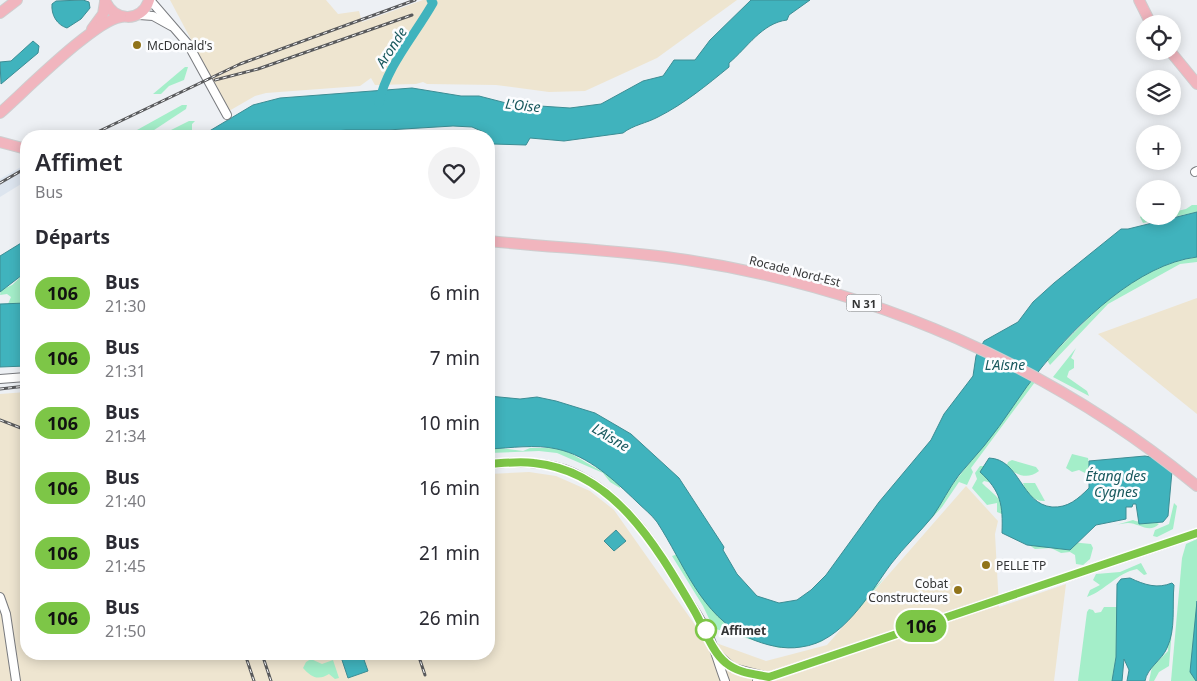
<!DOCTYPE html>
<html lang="fr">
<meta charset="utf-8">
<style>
body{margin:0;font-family:"Noto Sans",sans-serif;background:#f2f2f3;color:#2b2b33;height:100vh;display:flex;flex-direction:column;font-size:19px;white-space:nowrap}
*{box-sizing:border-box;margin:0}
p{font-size:16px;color:#7c7c81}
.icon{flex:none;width:28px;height:28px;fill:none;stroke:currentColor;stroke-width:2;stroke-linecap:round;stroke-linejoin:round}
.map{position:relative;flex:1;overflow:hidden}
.side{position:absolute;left:20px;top:130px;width:475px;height:530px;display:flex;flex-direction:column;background:#fff;border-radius:20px;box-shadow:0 2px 12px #0003}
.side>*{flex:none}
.badge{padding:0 10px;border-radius:16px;font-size:18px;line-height:32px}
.fabs{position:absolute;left:1136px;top:15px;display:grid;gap:10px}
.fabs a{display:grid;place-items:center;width:45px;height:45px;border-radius:50%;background:#fff;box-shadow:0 2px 12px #0003;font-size:25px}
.map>.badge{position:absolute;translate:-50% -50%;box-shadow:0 0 0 2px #fff}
h2{padding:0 15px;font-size:19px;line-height:45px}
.round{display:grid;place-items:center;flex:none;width:52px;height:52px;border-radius:26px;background:#f2f2f3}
.head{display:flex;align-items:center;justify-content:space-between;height:85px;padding:0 15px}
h1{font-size:24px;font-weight:600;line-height:38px}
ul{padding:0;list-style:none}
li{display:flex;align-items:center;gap:15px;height:65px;padding:0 15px}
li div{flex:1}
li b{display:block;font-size:19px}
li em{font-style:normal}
li .badge{min-width:55px;font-weight:700;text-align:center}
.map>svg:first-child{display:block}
.built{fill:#dde5ef}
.industrial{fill:#eee5d0}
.green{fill:#a4eec9}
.water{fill:#40b3bd;stroke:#3c8d94}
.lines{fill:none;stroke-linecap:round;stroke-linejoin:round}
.river{stroke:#40b3bd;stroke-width:9}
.minor-casing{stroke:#787a7e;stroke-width:10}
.major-casing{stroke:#cececf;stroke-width:12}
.minor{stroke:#fff;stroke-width:8}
.major{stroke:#f1b5be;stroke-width:10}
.rail-casing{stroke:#595a5c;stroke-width:3}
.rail{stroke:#fcfdff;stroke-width:1;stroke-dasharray:4;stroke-linecap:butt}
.line-casing{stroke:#fff;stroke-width:11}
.line{stroke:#7dc647;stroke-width:8}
.poi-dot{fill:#91741a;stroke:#fcfdff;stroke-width:2}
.stop-dot{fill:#fff;stroke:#7dc647;stroke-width:2.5}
.labels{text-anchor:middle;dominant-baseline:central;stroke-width:5;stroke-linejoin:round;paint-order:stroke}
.shield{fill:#fcfdff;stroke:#6f7072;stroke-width:1}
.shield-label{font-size:11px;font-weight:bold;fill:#333435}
.poi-label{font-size:12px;fill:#333435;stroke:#fcfdff;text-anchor:start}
.street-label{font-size:12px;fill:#333435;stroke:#fcfdff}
.stop-label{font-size:12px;font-weight:bold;fill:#333435;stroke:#fcfdff;text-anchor:start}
.water-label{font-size:14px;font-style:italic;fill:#19595e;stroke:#fcfdff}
</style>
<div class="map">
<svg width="1197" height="681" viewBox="0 0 1197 681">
<rect width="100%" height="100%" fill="#edf0f4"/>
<path class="built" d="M26,164V181L0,197V179Z"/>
<g class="industrial">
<path d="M170,0H326L338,14L359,11L362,22L423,0H737L657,58L585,91L549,92L496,85L427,84L423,82L416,84L375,85L371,78L360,86L266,93L255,96L229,111Z"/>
<path d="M1197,298V414L1098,334Z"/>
<path d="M26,392V654H489V474L529,472L556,476L590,491L614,510L705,639L766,661L827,645L966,486L998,521L995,534L999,607L1066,584L1054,681H0V394Z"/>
</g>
<g class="green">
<path d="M185,67H188L184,80L169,86L161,94H153Z"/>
<path d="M182,105H187L186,109L145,136L134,135L137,130Z"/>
<path d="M189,121H195L192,124V135L159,136Z"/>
<path d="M1192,205H1197V212L1143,223L1140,217L1145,213V216H1172L1173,212L1186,209Z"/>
<path d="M1197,257V262L1180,264L1108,304L1050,365L1047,360L1108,298C1119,294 1124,287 1134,280C1151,269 1177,260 1197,257Z"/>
<path d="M26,272V303L8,304L11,297L7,294L0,295L1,290L12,285Z"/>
<path d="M1076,348L1071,358L1074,360V368L1069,371L1067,377L1087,391L1089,396L1053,377Z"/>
<path d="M1032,381L1035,382L971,468L973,472L967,485L959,482L942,507L920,531L918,529L995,430L1022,389Z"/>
<path d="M500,448L523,451L530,448H555L570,453L620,482V488L610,482L603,473L557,453L539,451L489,453V449Z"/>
<path d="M1072,454L1088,458L1090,470L1085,473L1079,470L1072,472L1066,468Z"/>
<path d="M1012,460L1036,467L1039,471C1027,480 1017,475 1006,467L1008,462Z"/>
<path d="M980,466H985L992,483L984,481L982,483C993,494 1001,497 1005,512L1002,514L997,512V503L987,505L972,488L977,479L975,473Z"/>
<path d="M1023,483H1035L1045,501C1034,502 1026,493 1023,483Z"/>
<path d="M1174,503L1177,506L1173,529L1157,537L1153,536L1155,530L1169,524Z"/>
<path d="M1133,520C1141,524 1150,518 1159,524C1149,534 1139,523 1128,523C1125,523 1120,524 1116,525Z"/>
<path d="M1197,539V681H1171L1182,558L1186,544Z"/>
<path d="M1071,542L1091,544L1093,548L1090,559L1083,565L1076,564L1075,555L1070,552L1061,553L1051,548L1035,549L1026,543Z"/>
<path d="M678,554L713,609L863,600L885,577L860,608L821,642L803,647L779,648L716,629L712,625L703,606L672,556Z"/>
<path d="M1141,563L1147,574L1144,575L1137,569C1117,573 1106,590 1087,597L1090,590L1100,585L1093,580L1096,574L1120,572Z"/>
<path d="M1104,607H1118L1116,657L1112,681H1078L1087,612L1089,609L1093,610L1095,613L1101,612Z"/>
<path d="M1169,629H1172L1169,666L1159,672L1154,681H1149L1152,667L1168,651Z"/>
<path d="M311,659L322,664L333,660L339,678L335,679L329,674C318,681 311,677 303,668L306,662Z"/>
</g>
<g class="water">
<path d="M83,0L89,2L90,8L81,19L67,28C57,25 51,15 52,4L56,1Z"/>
<path d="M751,0H810L789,15L787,20C762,23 747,48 729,63V67C707,85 684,104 658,117C647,123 633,125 623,133L564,141L530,138L526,145L493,144L486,133L472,127L453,126L387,130H346L288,136H201L253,105L280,98L412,88L461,96H479L510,104L570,108L601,104L643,81L663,76L674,60H695L710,40Z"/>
<path d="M33,41L39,46L38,53L1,84L0,62L11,61Z"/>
<path d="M1197,212V257C1138,264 1078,323 1042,367C1021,392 1005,421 984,446C976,456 967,465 959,475C949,488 942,503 933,516C920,532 904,547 891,564C869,594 843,642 801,647C784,650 765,645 749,638C700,615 685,565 657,522C652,515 643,508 637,502C614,480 589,456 557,449C536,444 510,448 489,449V396L520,399L537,397L556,401L595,413L631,434L679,478L724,547L723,550L737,574L757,596L779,603L797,600L811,590L826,575L879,502L931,440L944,414L973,376L976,356L984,341L1018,322L1033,302L1054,283L1121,229H1128Z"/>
<path d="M26,240V272L0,292V256Z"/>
<path d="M26,303V366L0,367V304Z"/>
<path d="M1145,456L1156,458L1172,471L1168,516L1163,522L1139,524L1136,504H1133L1132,507H1126V519L1096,525L1070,550L1027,545L1002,533C1003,505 1001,491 980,472L989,458C1020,459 1021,504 1052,507C1068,508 1078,499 1089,488V461Z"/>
<path d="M616,530L626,541L614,551L604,541Z"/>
<path d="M1130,578C1145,585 1157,589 1172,583L1174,585C1172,606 1176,629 1167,648C1162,660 1147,668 1145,681H1127L1129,670L1124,659L1122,681H1112L1116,657L1117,584L1121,579Z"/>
<path d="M1197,601V681H1196L1190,672Z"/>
<path d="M340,654H362L368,671L348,678Z"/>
</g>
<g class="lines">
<path class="river" d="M379,103C386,67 415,35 433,3L431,0"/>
<defs>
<g id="minor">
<path d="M150,0L188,44L227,115"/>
<path d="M139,15L153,16L171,26"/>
<path d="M1195,172L1197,171"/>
<path d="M0,379L26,377"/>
<path d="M489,464C514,462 539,461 564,469C621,490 656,545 685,595C693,608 702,621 708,634C715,649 719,666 725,681"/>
<path d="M0,597L6,614L16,681"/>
<path d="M717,654L733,668L768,677"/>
<path d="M757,681L1197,533"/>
</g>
<g id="major">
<path d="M105,0C113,22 142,23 149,0"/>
<path d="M1139,0L1151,24"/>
<path d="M0,13L17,0"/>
<path d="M92,29L103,14L105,2"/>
<path d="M1170,51L1197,84"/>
<path d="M0,113C23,93 95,20 121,17"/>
<path d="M0,142L26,149"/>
<path d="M489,241C555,248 622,250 687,260C873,288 1051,366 1197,486"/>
</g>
</defs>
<use href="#minor" class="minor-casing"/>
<use href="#major" class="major-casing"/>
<use href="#minor" class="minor"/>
<use href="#major" class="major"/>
<defs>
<g id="rail">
<path d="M215,80L258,69L412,15"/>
<path d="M89,136L240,64L415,0"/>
<path d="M0,183L26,168"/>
<path d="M0,389L26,386"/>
<path d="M0,420L26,430"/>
<path d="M245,654L254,681"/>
<path d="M262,654L271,681"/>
<path d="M418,654L425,675"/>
</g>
</defs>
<use href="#rail" class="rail-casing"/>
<use href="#rail" class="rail"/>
</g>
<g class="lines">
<defs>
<path id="line" d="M489,464C504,463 519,461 534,463C615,471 658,549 695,612C704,628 712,652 726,663C738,673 754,674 769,677L1197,533"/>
</defs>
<use href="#line" class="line-casing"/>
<use href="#line" class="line"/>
</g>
<g class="poi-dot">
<circle cx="137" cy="45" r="5"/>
<circle cx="986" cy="565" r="5"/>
<circle cx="958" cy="590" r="5"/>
</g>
<circle class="stop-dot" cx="706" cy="630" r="10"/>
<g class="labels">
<rect class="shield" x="846.5" y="294.5" width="35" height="17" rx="4"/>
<g class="shield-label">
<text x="864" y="303">N 31</text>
</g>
<g class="poi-label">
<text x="147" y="45">McDonald's</text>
<text x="996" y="565">PELLE TP</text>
<text x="948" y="583" text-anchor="end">Cobat<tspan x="948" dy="14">Constructeurs</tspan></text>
</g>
<g class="street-label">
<text transform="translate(795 271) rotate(14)">Rocade Nord-Est</text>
</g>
<g class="stop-label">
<text x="721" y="630">Affimet</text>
</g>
<g class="water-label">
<text transform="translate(391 47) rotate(-57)">Aronde</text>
<text transform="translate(523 105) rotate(6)">L'Oise</text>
<text x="1005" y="364">L'Aisne</text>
<text transform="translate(611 437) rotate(31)">L'Aisne</text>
<text x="1116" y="475">Étang des<tspan x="1116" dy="16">Cygnes</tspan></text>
</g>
</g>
</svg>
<div class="fabs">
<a><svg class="icon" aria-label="locate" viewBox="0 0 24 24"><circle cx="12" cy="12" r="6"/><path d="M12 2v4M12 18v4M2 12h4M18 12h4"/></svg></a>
<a><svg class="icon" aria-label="layers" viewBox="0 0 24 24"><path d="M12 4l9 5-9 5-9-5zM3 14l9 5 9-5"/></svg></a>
<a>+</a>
<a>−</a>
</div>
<b class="badge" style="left:921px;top:626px;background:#7dc647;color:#111">106</b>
<section class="side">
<div class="head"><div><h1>Affimet</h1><p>Bus</p></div><a class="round"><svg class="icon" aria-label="heart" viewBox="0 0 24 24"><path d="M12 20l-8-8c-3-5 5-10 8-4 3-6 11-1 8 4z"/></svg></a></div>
<h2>Départs</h2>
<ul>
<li><span class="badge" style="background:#7dc647;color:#111">106</span><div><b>Bus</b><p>21:30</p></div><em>6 min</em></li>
<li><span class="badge" style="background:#7dc647;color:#111">106</span><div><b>Bus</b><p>21:31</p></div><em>7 min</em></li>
<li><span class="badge" style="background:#7dc647;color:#111">106</span><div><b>Bus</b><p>21:34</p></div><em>10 min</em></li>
<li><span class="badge" style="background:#7dc647;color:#111">106</span><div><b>Bus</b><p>21:40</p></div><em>16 min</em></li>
<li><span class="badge" style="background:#7dc647;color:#111">106</span><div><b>Bus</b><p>21:45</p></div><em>21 min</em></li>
<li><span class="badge" style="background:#7dc647;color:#111">106</span><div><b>Bus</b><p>21:50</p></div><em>26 min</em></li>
</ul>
</section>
</div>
